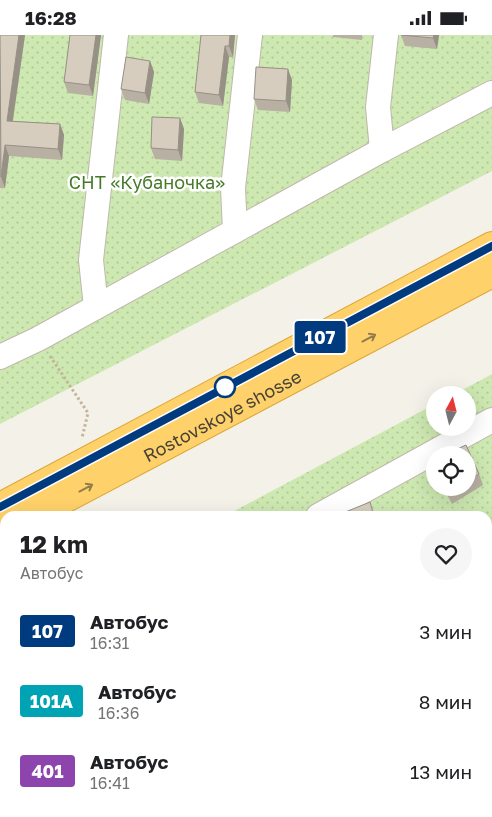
<!DOCTYPE html>
<html lang="ru">
<meta charset="utf-8">
<style>
body{margin:0;font-family:"Golos Text",sans-serif;background:#f6f6f6;color:#202124;height:100vh;display:flex;flex-direction:column;font-size:19px;white-space:nowrap}
*{box-sizing:border-box;margin:0}
p{font-size:16px;color:#757577}
.icon{flex:none;width:28px;height:28px;fill:none;stroke:currentColor;stroke-width:2;stroke-linecap:round;stroke-linejoin:round}
.map{position:relative;flex:1;overflow:hidden}
.sheet{position:absolute;left:0px;top:476px;width:492px;height:306px;display:flex;flex-direction:column;background:#fff;border-radius:15px 15px 0 0;box-shadow:0 5px 20px #0002}
.sheet>*{flex:none}
.badge{padding:0 10px;border-radius:4px;font-size:18px;line-height:32px}
.needle{width:32px;rotate:7deg}
.fabs{position:absolute;left:426px;top:351px;display:grid;gap:10px}
.fabs a{display:grid;place-items:center;width:50px;height:50px;border-radius:50%;background:#fff;box-shadow:0 5px 20px #0002;font-size:25px}
.map>.badge{position:absolute;translate:-50% -50%;box-shadow:0 0 0 2px #fff}
.round{display:grid;place-items:center;flex:none;width:52px;height:52px;border-radius:26px;background:#f6f6f6}
.summary{display:flex;align-items:center;justify-content:space-between;height:85px;padding:0 20px}
h1{font-size:24px;font-weight:700;line-height:38px}
ul{padding:0;list-style:none}
li{display:flex;align-items:center;gap:15px;height:70px;padding:0 20px}
li div{flex:1}
li b{display:block;font-size:19px}
li em{font-style:normal}
li .badge{min-width:55px;font-weight:700;text-align:center}
.status{display:flex;justify-content:space-between;align-items:center;height:35px;padding:0 25px;background:#fff;direction:ltr}
.status svg{height:14px;fill:currentColor}
.map>svg:first-child{display:block}
.grass{fill:url(#grass-dots);fill-rule:evenodd}
.lines{fill:none;stroke-linecap:round;stroke-linejoin:round}
.minor-casing{stroke:#c0b9ab;stroke-width:26}
.highway-casing{stroke:#dea738;stroke-width:30}
.path{stroke:#c2b59c;stroke-width:3;stroke-dasharray:2.5 2.5;stroke-linecap:butt}
.minor{stroke:#fff;stroke-width:24}
.highway{stroke:#fed16a;stroke-width:28}
.wall{fill:#b8b0a3}
.shaded-wall{fill:#969085}
.building{fill:#d6cdbe;stroke:#969085}
.oneway{stroke:#917b4b}
.line-casing{stroke:#fff;stroke-width:11}
.line{stroke:#003b80;stroke-width:8}
.stop-dot{fill:#fff;stroke:#003b80;stroke-width:2.5}
.labels{text-anchor:middle;dominant-baseline:central;stroke-width:5;stroke-linejoin:round;paint-order:stroke}
.park-label{font-size:18px;fill:#457a29;stroke:#fff}
.street-label{font-size:18px;fill:#484237;stroke:#fff}
</style>
<div class="status"><b>16:28</b><svg viewBox="0 0 49 12"><path d="M0 12V9h3v3zM5 12V6h3v6zM10 12V3h3v9zM15 12V0h3v12zM26 1h20v11H26zM47 4h2v5h-2z"/></svg></div>
<div class="map">
<svg width="492" height="782" viewBox="0 0 492 782">
<defs>
<pattern id="grass-dots" width="8" height="8" patternUnits="userSpaceOnUse" patternTransform="scale(1.25)"><rect width="8" height="8" fill="#cde8b1"/><path d="M2 2h.1M6 6h.1" fill="none" stroke="#b2c899" stroke-width="1.8" stroke-linecap="round"/></pattern>
</defs>
<rect width="100%" height="100%" fill="#f4f1e8"/>
<g class="grass">
<path d="M0,0H492V136L0,389Z"/>
<path d="M492,339V782H0V600L5,598V778H488V481H225L435,369V392H468V360H453ZM435,420H468V452H435Z"/>
</g>
<g class="lines">
<defs>
<g id="minor">
<path d="M382,115L378,72L386,0"/>
<path d="M235,196L233,153L250,0"/>
<path d="M96,272L91,225L116,0"/>
<path d="M0,322L38,304L382,115L492,58"/>
<path d="M318,481L492,385"/>
<path d="M488,620L492,618"/>
<path d="M0,656L5,654"/>
<path d="M153,778L156,782"/>
<path d="M186,782L195,778"/>
</g>
<g id="highway">
<path d="M0,472L492,211"/>
<path id="s1" d="M32,481L492,238"/>
<path d="M0,499L5,496"/>
</g>
</defs>
<use href="#minor" class="minor-casing"/>
<use href="#highway" class="highway-casing"/>
<path class="path" d="M50,321L88,378L82,403"/>
<use href="#minor" class="minor"/>
<use href="#highway" class="highway"/>
</g>
<g class="wall">
<path d="M0,0H25L13,86L60,89L64,100L62,125L9,121L5,153H0Z"/>
<path d="M70,0H101L93,61L68,58L64,47Z"/>
<path d="M201,0H235L233,22H229L223,71L199,68L195,57Z"/>
<path d="M333,0H362V5L333,2Z"/>
<path d="M401,0H439L437,14L405,11Z"/>
<path d="M150,26L154,37L149,69L125,65L121,54Z"/>
<path d="M292,45L290,77L258,75L254,64Z"/>
<path d="M180,83L184,94L182,126L155,124L151,113Z"/>
<path d="M468,420L479,439L483,450L452,469L443,452H468Z"/>
<path d="M5,539V564L0,566V542Z"/>
<path d="M492,558V605L488,606V560Z"/>
<path d="M492,620V660L488,662V622Z"/>
<path d="M5,693V734L0,725V696Z"/>
<path d="M244,778H314L306,782H246Z"/>
</g>
<g class="shaded-wall">
<path d="M19,0H25L11,97L7,86Z"/>
<path d="M96,0H101L93,61L89,50Z"/>
<path d="M230,0H235L233,22L229,11Z"/>
<path d="M434,0H439L437,14L433,3Z"/>
<path d="M225,11L229,22L223,71L219,60Z"/>
<path d="M150,26L154,37L149,69L145,58Z"/>
<path d="M288,34L292,45L290,77L286,66Z"/>
<path d="M180,83L184,94L182,126L178,115Z"/>
<path d="M60,89L64,100L62,125L58,114Z"/>
<path d="M5,110L9,121L5,153L1,142Z"/>
</g>
<g class="building">
<path d="M0,0H19L7,86L60,89L58,114L5,110L1,142Z"/>
<path d="M70,0H96L89,50L64,47Z"/>
<path d="M201,0H230L229,11H225L219,60L195,57Z"/>
<path d="M401,0H434L433,3Z"/>
<path d="M126,22L150,26L145,58L121,54Z"/>
<path d="M256,32L288,34L286,66L254,64Z"/>
<path d="M152,82L180,83L178,115L151,113Z"/>
<path d="M466,410L479,439L468,446V420H444Z"/>
<path d="M435,424V434L431,426Z"/>
<path d="M445,452H456L448,458Z"/>
<path d="M370,467L374,481H339L338,480Z"/>
<path d="M5,539V557L0,560V542Z"/>
<path d="M492,558V594L489,593L488,594V560Z"/>
<path d="M492,620V647L488,649V622Z"/>
<path d="M5,693V729L0,720V696Z"/>
<path d="M245,778H289L281,782H247Z"/>
</g>
<defs><path id="oneway-shaft" d="M-6 0H5M1.5-3L5.5 0L1.5 3" fill="none" stroke-width="1.6" stroke-linecap="round" stroke-linejoin="round" transform="scale(1.25)"/></defs>
<g class="oneway">
<use href="#oneway-shaft" transform="translate(369 303) rotate(-28)"/>
<use href="#oneway-shaft" transform="translate(86 453) rotate(-28)"/>
</g>
<g class="lines">
<defs>
<path id="line" d="M0,472L492,211"/>
</defs>
<use href="#line" class="line-casing"/>
<use href="#line" class="line"/>
</g>
<circle class="stop-dot" cx="225" cy="352" r="10"/>
<g class="labels">
<g class="park-label">
<text x="147" y="147">СНТ «Кубаночка»</text>
</g>
<g class="street-label">
<text stroke="none"><textPath href="#s1" startOffset="215">Rostovskoye shosse</textPath></text>
</g>
</g>
</svg>
<div class="fabs">
<a><svg class="needle" viewBox="-14 -14 28 28"><path d="M0-13l5 13h-10z" fill="#e53935"/><path d="M0 13l5-13h-10z" fill="#757577"/></svg></a>
<a><svg class="icon" aria-label="locate" viewBox="0 0 24 24"><circle cx="12" cy="12" r="6"/><path d="M12 2v4M12 18v4M2 12h4M18 12h4"/></svg></a>
</div>
<b class="badge" style="left:320px;top:302px;background:#003b80;color:#fff">107</b>
<section class="sheet">
<div class="summary"><div><h1>12 km</h1><p>Автобус</p></div><a class="round"><svg class="icon" aria-label="heart" viewBox="0 0 24 24"><path d="M12 20l-8-8c-3-5 5-10 8-4 3-6 11-1 8 4z"/></svg></a></div>
<ul>
<li><span class="badge" style="background:#003b80;color:#fff">107</span><div><b>Автобус</b><p>16:31</p></div><em>3 мин</em></li>
<li><span class="badge" style="background:#00a3b4;color:#fff">101А</span><div><b>Автобус</b><p>16:36</p></div><em>8 мин</em></li>
<li><span class="badge" style="background:#8e44ad;color:#fff">401</span><div><b>Автобус</b><p>16:41</p></div><em>13 мин</em></li>
</ul>
</section>
</div>
